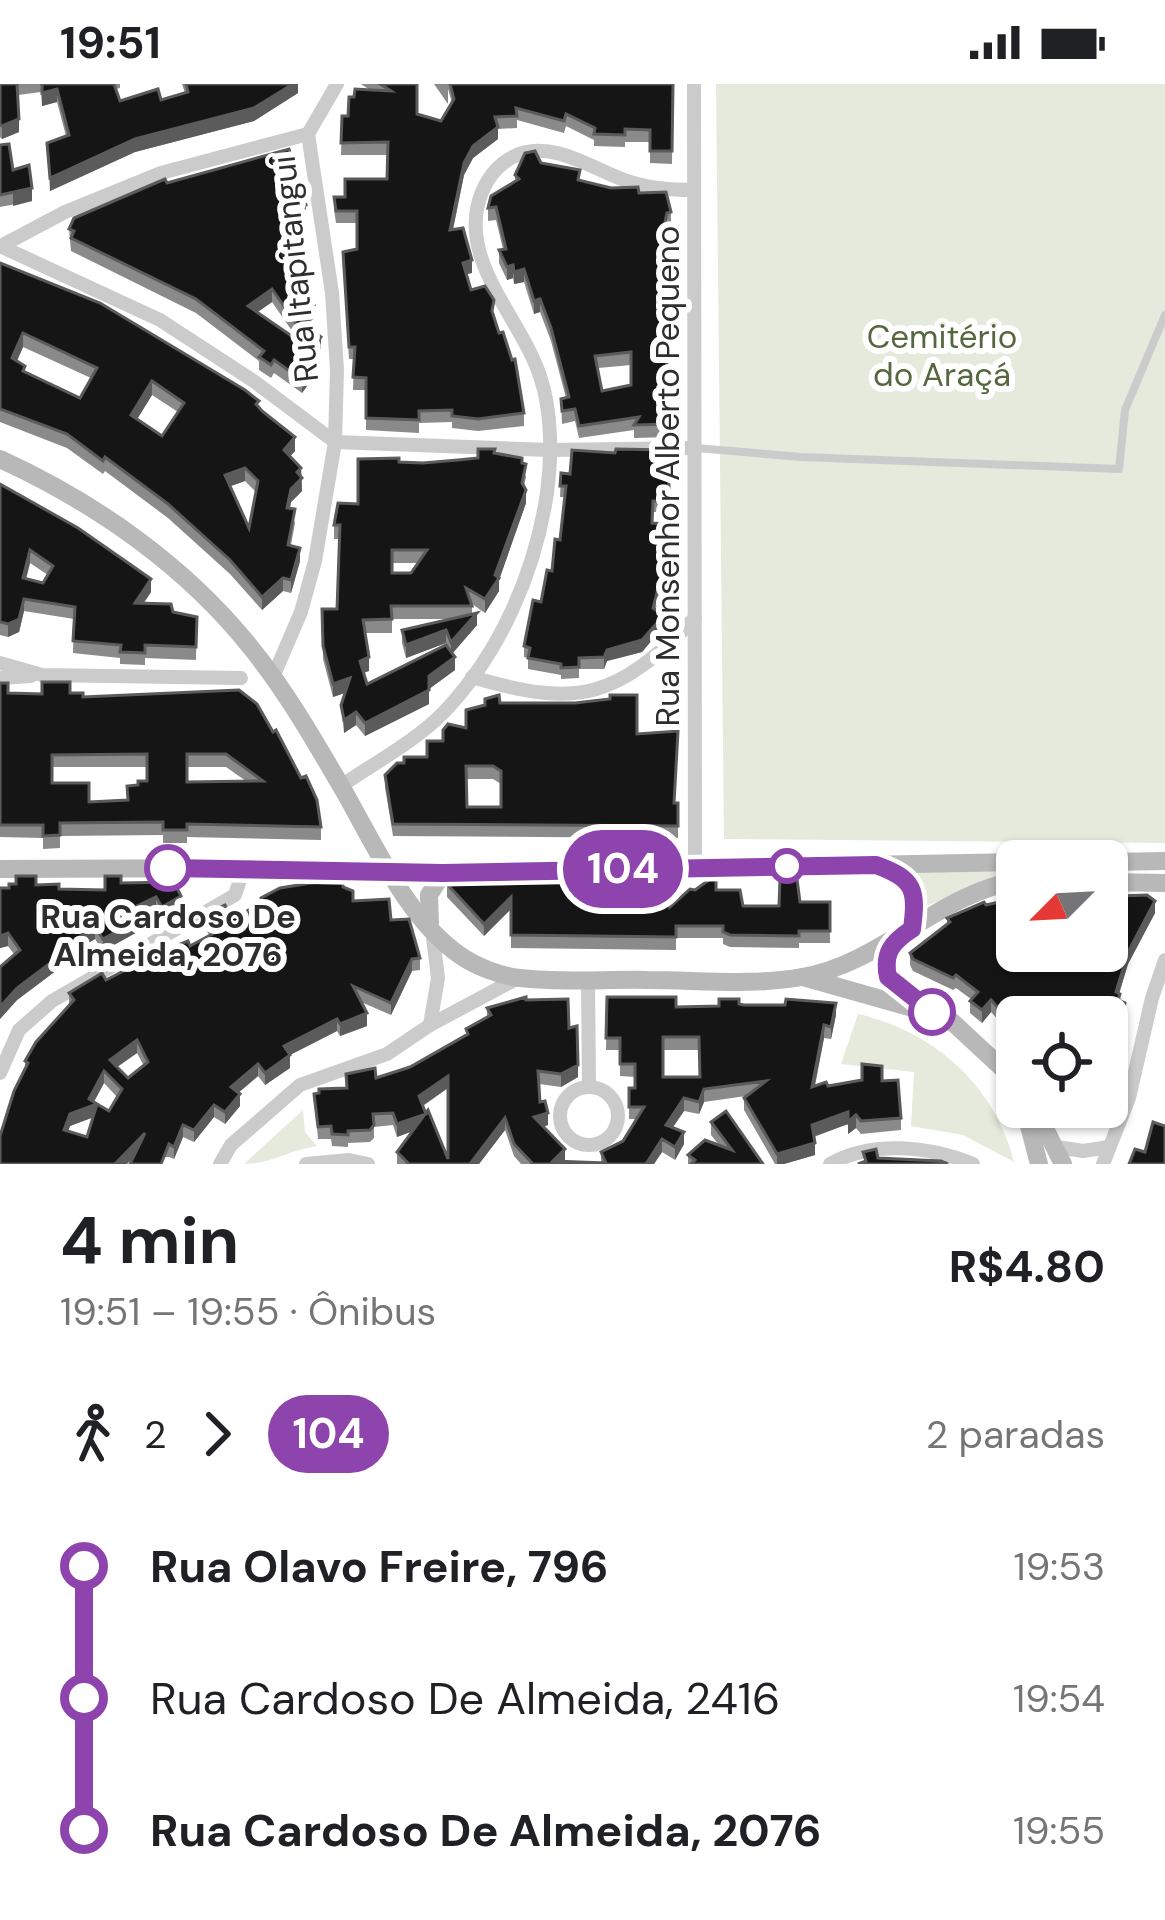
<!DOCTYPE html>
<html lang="pt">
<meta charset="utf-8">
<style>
body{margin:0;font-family:"DM Sans",sans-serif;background:#f6f6f6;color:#202124;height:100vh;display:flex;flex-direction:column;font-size:45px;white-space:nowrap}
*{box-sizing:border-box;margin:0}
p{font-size:39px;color:#757577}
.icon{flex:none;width:66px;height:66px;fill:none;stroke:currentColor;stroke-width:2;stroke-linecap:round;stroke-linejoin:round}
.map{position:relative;height:1080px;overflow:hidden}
.details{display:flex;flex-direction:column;background:#fff;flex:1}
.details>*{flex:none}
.badge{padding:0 24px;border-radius:39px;font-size:42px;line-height:78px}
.needle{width:78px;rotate:246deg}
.controls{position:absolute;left:996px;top:756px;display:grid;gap:24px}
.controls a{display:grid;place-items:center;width:132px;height:132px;border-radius:18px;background:#fff;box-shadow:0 3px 9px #0004;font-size:60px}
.map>.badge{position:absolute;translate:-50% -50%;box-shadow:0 0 0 6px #fff}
.legs{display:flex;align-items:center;gap:18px;height:132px;padding:0 60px;font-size:39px}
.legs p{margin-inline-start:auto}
.head{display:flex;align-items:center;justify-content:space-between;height:204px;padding:0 60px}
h1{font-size:66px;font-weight:700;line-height:90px}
ul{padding:0 60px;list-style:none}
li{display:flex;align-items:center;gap:42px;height:132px;font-size:45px}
li i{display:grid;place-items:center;width:18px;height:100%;margin:0 15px;background:currentColor}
li i::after{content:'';width:30px;height:30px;margin:-15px;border:9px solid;border-radius:50%;background:#fff}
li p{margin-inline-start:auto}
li:first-child i{background:linear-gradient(#0000 50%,currentColor 0)}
li:last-child i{background:linear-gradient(currentColor 50%,#0000 0)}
.status{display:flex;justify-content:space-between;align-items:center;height:84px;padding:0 60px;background:#fff;direction:ltr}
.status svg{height:33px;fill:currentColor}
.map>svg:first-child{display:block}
.green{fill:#e5eadc}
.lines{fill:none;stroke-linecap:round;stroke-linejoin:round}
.lane{stroke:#cbcbcb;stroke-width:8}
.street{stroke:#cbcbcb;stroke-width:14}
.secondary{stroke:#b8b8b8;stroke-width:18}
.wall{fill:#8a8a8a;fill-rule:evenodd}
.shaded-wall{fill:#5b5b5b}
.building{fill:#151515;stroke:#5b5b5b;stroke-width:3;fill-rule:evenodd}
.line-1-casing{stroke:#fff;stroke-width:27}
.line-1{stroke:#8e44ad;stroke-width:18}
.stop-1-dot{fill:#fff;stroke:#8e44ad;stroke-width:6}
.labels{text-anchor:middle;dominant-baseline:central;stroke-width:12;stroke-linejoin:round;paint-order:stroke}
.street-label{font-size:33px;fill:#2e2e2e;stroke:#fff}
.park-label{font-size:33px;fill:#54673e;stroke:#fff}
.stop-label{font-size:33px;font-weight:bold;fill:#2e2e2e;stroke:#fff}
</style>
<div class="status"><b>19:51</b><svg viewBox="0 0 49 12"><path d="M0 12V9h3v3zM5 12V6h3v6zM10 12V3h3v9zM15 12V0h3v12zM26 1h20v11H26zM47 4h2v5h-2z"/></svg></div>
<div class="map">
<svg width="1165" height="1080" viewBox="0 0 1165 1080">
<rect width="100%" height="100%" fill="#fff"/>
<g class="green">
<path d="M716,0H1165V759L724,755Z"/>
<path d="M897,786H1017V793H1005L931,820L914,830Z"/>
<path d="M858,930C933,947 995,1001 1014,1078L963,1051L911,1042L914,988L841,980Z"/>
<path d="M303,1026L305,1048L317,1062C289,1066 271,1080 244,1080Z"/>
</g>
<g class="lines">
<path class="lane" d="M696,364L801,373L1119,385L1125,326L1165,231"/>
<g class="street">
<path d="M694,0L695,783"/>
<path d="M0,162L160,236L255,298L335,358L549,366L694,364"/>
<path d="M1,162L65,128L161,89L308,50"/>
<path d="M0,579L42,591L241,594"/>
<path d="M273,593L301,528L315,477L335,358L337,286L332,209L308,50L337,0"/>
<path d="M472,593C580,625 617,614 695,534"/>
<path d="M0,594L31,592"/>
<path d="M341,702C374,679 416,657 444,628C500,569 535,489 547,409C552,372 552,327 540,292C520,232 455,174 482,108C489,91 502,77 519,70C557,57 595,87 630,98C651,105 672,106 693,106"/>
<path d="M588,895L589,1003"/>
<path d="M430,941L438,894L432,846"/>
<path d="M0,989L19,946L52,917L235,811L244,784"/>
<circle cx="589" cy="1032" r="29"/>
<path d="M1057,1063L1083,1067L1109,1063"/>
<path d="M220,1080L231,1061L300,1001L387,970L430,941L518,894"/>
<path d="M306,1080L349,1076L368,1080"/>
<path d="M830,1080C872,1056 930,1062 973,1080"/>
<path d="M1103,1080L1129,1014L1152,914L1165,876"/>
</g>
<g class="secondary">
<path d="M0,375C96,419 186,482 252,565C286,607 314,656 341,702C373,757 407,836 461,872C477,883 501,892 520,894C562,899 606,895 648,896C698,896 753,902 802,893C881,880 939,809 1017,797"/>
<path d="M1107,778L1165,777"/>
<path d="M883,783C916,795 916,814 912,845"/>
<path d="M0,785L283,784L443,789L1017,778"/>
<path d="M1107,798L1165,799"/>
<path d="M430,839L429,811L443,789"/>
<path d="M894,857L887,871L888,893L918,918"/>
<path d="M803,893L948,934L1017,998"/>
<path d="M1024,1023L1039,1080"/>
<path d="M1034,1023L1063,1080"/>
</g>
</g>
<g class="wall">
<path d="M0,0H120V4L116,5L120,17L161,16L185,9L182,0H298V9L254,37L135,68L50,107L47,59L66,52L57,18L42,22L41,8L18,11L19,48L2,55L0,53Z"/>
<path d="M361,0H417V30L441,37L452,19L448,5V20L434,0H673L672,80L650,79V58H625V63L594,62V56L566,42L564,49L517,36V44L498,45V55L473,74L464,91L453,146L472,189L466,190L471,206L493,231L524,329V342L478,347L452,344V338L419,339V349L366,346V306H353L354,275H349L343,180L357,165V139H336L334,125V113H345L387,95L388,71H341L342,32H348L354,13L370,6Z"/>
<path d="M0,61L13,86L32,117L0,123Z"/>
<path d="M541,79L580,96L639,109L671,128V141L667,142L665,149L666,180H661L662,208H668V251H666L670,353L634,354V346L579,354L575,337L562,340L561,315L566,314L551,257L540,228L534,230L524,198L514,200L513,194L507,196L499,179V166L503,165L496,136L488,137V124L515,97V91ZM631,281V301L602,307L598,284Z"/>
<path d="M167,99L306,121V135L297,136L314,234L307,241L321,266L314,276L315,291L302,309L274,289L271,294L259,286V277L196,229L71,167L69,145ZM272,218L299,257L257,228Z"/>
<path d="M0,179L259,323L295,367L290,372L301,384L302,407L291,418L290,425L295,439L291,461L300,477L291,509L283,507L262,526L230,490L168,434L105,387L103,390L67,364L0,338ZM23,263L91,294L80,314L25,288L17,277ZM152,311L178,328L162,352L137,335ZM245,397L256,408L249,444L231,402Z"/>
<path d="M669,366V428H653L652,439L667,477L678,491L676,509L660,508L656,526L664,542L642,568L607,577L604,585H579V594L561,595V591L528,585V574L524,573V562L552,487L560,456L565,413H560L561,389L570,390L615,369Z"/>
<path d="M495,369L522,379L526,393L524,402L526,419L499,496V507L485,529L472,520V530L477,541L452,570L455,586L429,605V620L365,652L356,641L344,649L341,621L345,609L333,613L323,575L322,525H337L340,455H334V441L399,378L423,379L478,374ZM392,479H418L411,489H392ZM392,535H450L402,546V559L406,574L446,559L449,565L367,600L364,588L369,587L365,549H392Z"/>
<path d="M0,400L151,508L144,519L197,533L196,576L145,574V581L120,580V574L73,569L74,535L24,527L19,548L8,553L0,551ZM30,479L48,491L43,499L26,495Z"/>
<path d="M0,599L8,609L16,610L70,609L83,613L239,606L321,743V756L187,753V759H163V751L60,752V764L43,765V754L0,753ZM52,683H147V697L138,701L127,716L89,718L52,699ZM187,683H226L246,697L187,698Z"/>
<path d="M500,619L637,650L675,719H678V754L393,752L385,703V691L404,679L427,673L443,657L466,644ZM466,695H493L501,700V723H467Z"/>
<path d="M121,799L181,824L162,835L156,825L140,833L141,846L103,867L95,855L73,868V874L17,916L0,935V883L14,870L8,862L0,864V804L36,801L59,805L105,806Z"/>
<path d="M447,800L670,823L716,806L743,822H779L800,818H830V859H799V864L730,863L723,860V854H676V866L511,864V825L484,852L447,813Z"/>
<path d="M343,803L353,817L391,836L420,874V886L412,887L391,931L361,918L367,942L340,952L337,947L290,971V984L265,1001L258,992L238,1009L240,1022L225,1040L214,1033L194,1058L183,1053L174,1075L169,1073L0,1080L25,985V977L69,922V909L106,896L210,852L205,844V831L232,834L261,820V814ZM137,969L144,982L128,994L117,983ZM104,999L117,1013L109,1027L94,1018ZM93,1033L87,1053L68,1047L70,1042Z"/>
<path d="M986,821L1011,828L1155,829L1128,880L1119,909L1125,931L1123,947L1113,945L1107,970V933H1017V956L991,928L982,939L970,929V917L971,915L956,904L953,906L913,887L910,881V869L947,840V834Z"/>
<path d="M607,913L676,923L719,922L739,920L836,931L831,955L824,954L815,1002L882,997L901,1034V1046L861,1050L856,1044L848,1050V1040L814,1053L815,1071L784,1080H775L744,1026V1014L746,1012L704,1018L699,1030L684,1027L673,1043L684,1060L675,1076L662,1068L654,1080H521L514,1072L505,1046L479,1080H397V1068L413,1047L397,1053L393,1041L374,1043V1054L370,1058L348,1059V1063L332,1062L331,1055H318L314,1010L346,1004L410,983L466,952V945L487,933V924L526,916L569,944L578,993L561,1003L539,1000L540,1018L548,1041L543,1043L565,1077L601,1079V1068L623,1057L636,1035H629V1004H635V993L620,992V966H606ZM663,966H699L700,993H663ZM448,1004V1075L423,1022Z"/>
<path d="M1063,1023H1098V1027L1075,1043Z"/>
<path d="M711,1038L763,1080H688V1071L719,1061L711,1051Z"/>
</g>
<g class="shaded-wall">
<path d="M293,0H298V9L254,37L135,68L50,107V94L135,55Z"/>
<path d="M57,5V18L42,22V9Z"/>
<path d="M19,35V48L2,55V42Z"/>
<path d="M498,43V55L473,74L464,91L450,159V146L464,79L473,62Z"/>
<path d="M32,104V117L13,122V109Z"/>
<path d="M472,176V189L463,191V179Z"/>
<path d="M513,181V194L507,196V183Z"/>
<path d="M524,185V198L514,200V188Z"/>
<path d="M272,205V218L248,235V222Z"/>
<path d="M540,215V228L534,230V217Z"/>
<path d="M314,221V234L301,246L299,235Z"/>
<path d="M23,249V263L12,288V274Z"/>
<path d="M321,253V266L313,277V264Z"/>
<path d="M315,278V291L302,309V296Z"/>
<path d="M152,297V311L131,345V331Z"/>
<path d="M295,353V367L284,379V366Z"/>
<path d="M245,384V397L225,404V391Z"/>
<path d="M301,384L302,407L291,418L287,438L291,405L297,388Z"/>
<path d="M526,406V419L499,496V507L485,529V515Z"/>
<path d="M300,464V477L291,509V496Z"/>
<path d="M30,466V479L23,506V494Z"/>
<path d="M283,494V507L262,526V513Z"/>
<path d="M151,495V508L135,531V519Z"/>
<path d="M24,515V527L19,548L8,553V540Z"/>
<path d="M477,529V541L451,571V558Z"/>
<path d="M664,531V542L642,568L607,577L604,585V573L607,566Z"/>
<path d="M446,546V559L406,574V561Z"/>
<path d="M369,573V587L360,590V577Z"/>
<path d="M455,573V586L429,605V592Z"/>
<path d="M350,594V607L333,613V600Z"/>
<path d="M429,606V620L365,652V639Z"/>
<path d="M356,628V641L344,649V636Z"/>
<path d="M181,812V824L162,835V823Z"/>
<path d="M156,813V825L135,835V823Z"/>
<path d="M511,813V825L484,852V840Z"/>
<path d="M1155,817V829L1128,880L1116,920V908L1128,868Z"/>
<path d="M141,834V846L103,867V855Z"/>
<path d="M95,843V855L73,868V874L17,916L0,935V923L17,904L71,858Z"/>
<path d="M8,849V862L0,864V852Z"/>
<path d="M412,875V887L391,931V919Z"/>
<path d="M991,916V928L982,939V926Z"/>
<path d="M836,919V931L831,955V943Z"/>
<path d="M367,929V942L340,952V940Z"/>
<path d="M1113,932V945L1107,970V957Z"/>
<path d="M337,935V947L284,974V962Z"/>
<path d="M824,941V954L812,1015V1003Z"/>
<path d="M137,956V969L110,988V976Z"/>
<path d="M290,971V984L265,1001V989Z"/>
<path d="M258,980V992L231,1015V1003Z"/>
<path d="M578,981V993L561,1003V990Z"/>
<path d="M104,987V999L92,1021L97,1020V1032L70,1042L64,1058V1046L70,1030L89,1015Z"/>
<path d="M448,992V1004L419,1024V1012Z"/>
<path d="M704,1005V1018L699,1030V1018Z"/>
<path d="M240,1010V1022L225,1040V1028Z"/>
<path d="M684,1014V1027L666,1053V1041Z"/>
<path d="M214,1021V1033L194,1058V1046Z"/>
<path d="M1086,1023H1098V1027L1075,1043V1030Z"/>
<path d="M848,1028L856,1031V1044L848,1050V1040L812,1053V1041Z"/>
<path d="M548,1029V1041L534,1046V1033Z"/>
<path d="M426,1030V1042L397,1053V1040Z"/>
<path d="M505,1034V1046L479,1080H470Z"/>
<path d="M183,1041V1053L174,1075V1063Z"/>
<path d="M684,1048V1060L675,1076V1063Z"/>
<path d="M145,1049V1062L127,1080H115Z"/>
<path d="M662,1055V1068L654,1080H646Z"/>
<path d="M815,1059V1071L784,1080H777V1070Z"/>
<path d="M565,1065V1078L553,1077Z"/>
</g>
<g class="building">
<path d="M0,0H17L19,35L2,42L0,40Z"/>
<path d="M42,0H114L120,17L158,5L161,16L188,8L186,0H293L254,24L135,55L50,94L47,59L69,51L57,5L42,9Z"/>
<path d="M380,0H417V30L441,37L454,15L450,0H673L672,67H650V46L625,45V51L594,50L595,44L566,30L564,37L516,24L517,32L495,33L498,43L473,62L464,79L450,146L463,144L472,176L463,179L471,206L485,202L494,216L492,227L499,249L503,248L512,276L515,275L524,329L478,335L452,332V326L419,327V336L366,334V294L353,293L355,263H349L343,168L357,165V127H336L334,113H345V95H387L388,58L341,59L342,32H348L349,13H354L355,5L391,7Z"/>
<path d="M9,60L13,86L29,81L32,104L0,111V61Z"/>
<path d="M289,65L306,121L295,124L309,203L304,207L314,221L299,235L321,253L313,264L272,205L248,222L312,266L307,272L315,278L302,296L274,276L271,281L259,273L264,267L196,215L71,154L74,147L69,145L74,134L165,95L167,99Z"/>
<path d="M535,67L541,79L580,86L578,96L611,104L638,103L639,109L666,108L671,128L667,129L665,138L666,167H660L662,208H668V238H665L670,340L634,341L639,333L579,342L575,325L562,327L561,315L569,313L551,244L540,215L534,217L524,185L514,188L513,181L507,183L499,166L506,165L496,123L488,124L491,112L519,95L515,91L525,69ZM631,268V301L602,307L595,272Z"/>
<path d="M0,179L100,219L245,306L259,317L256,320L262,327L295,353L284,366L301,384L297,388L302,394L291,405L287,424L295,425L288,461L300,464L291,496L283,494L262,513L230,476L168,420L105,373L103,377L67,350L0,325ZM23,249L97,284L80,314L23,287L25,282L12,274ZM152,297L184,319L162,352L131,331ZM245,384L258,397L249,444L225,391Z"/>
<path d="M478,365H495L494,369L522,374V379L526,380L522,399L526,406L495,491L499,494L485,515L466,504L472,522H391L392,535L363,536L369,573L360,577L367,600L446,561L455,573L429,592V606L365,639L356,628L344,636L341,621L350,594L333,600L323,562L322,525H337L340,441H334L338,419L358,420V375L399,374V378L423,379L458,376L478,374ZM392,466H427L411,489H392Z"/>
<path d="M616,365L669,366V417H653L652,439L667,440V477L678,480L676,498L660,497L653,524L664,531L642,556L607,566L604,573L579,574V583L561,584V580L528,574L530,564L524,562L533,516L541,518L547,486L552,487L555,455L560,456L566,402H560L561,389L570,390L572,366L615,369Z"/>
<path d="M0,400L78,444L151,495L135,519L171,520L173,528L197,533L196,563L145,561V569L120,568L121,561L73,557L75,523L24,515L19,535L8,540L0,538ZM30,466L53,482L43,499L23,494Z"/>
<path d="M477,529L451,558L446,546L406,561L402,546Z"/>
<path d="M42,598H70V609H83V613L239,606L257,620L273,648L276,646L301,694L306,692L317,716L321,743L187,740V746H163V738L60,739V751L43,752V741H0V599H8V609L42,610ZM147,670V697H138V701L127,702L128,716L89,718V699H52V671ZM187,670H226L263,697L187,698Z"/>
<path d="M499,611L500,619H575L610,615V611H637V650L678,647L674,719H678V742L393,740L385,691L397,679H404V673H427V657H443V646L448,640L466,644V626L485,621V615ZM466,682H493L501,687V723H467Z"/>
<path d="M324,791L343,792V803L353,807V817L389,815L391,836L409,835L420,874L412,875L391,919L353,902L367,929L340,940L337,935L284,962L290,971L265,989L258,980L231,1003L240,1010L225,1028L214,1021L194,1046L183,1041L174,1063L169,1060L161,1080H130L145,1049L115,1080H0V1052L14,1007L28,979L25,977L36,958L74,916L69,909L102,889L106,896L160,868L188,857L190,862L214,849L205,831L225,821L232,834L263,819L261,814L280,804L324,797ZM137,956L148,978L128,994L110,976ZM104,987L122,1005L109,1027L97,1020L87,1053L64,1046L70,1030L97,1020L89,1015Z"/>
<path d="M716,791V806H740L743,822H779L780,795H797L800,818H830V847H799V852L730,851L723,848V842H676V853L511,851V813L484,840L447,800H473L477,795L670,794V823L690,805L695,806Z"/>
<path d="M16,792H36V801L59,800V805L105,806V792H121V799L174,798L181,812L162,823L156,813L135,823L141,834L103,855L95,843L71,858L73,862L17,904L0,923V883L20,866L8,849L0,852V804H9V800H16Z"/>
<path d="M1147,811L1155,817L1128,868L1116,908L1120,910L1118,916L1125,919L1123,935L1113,932L1107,957V933H1017V944L991,916L982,926L970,917L978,908L956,891L953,894L913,875L910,869L950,838L947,834L984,818L986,821L1008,816L1011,828L1017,826V867H1107V815H1120V812Z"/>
<path d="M526,913V916L568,915L569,944L577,942L578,981L561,990L538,987L540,1018L545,1017L548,1029L534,1033L565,1065L553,1077L606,1079L601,1068L623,1057L644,1023H629V1004H635V980H620V954H606L607,913H676V923L719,922V915H739V920L744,921H785L786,915L836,919L831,943L824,941L812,1003L826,998L828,1002L862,996V980L882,982V997L898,996L901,1034L861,1037L856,1031L848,1038V1028L812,1041L815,1059L777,1070L744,1014L766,997L704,1005L699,1018L684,1014L666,1041L684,1048L675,1063L662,1055L646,1080H533L514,1060L505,1034L470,1080H409L397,1068L428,1026L448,1075V992L419,1012L426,1030L397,1040L393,1029L373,1030L374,1041L370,1046L348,1047V1051L332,1050L331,1042L318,1043L314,1010L319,1009V1005L347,1004L346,990L375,984L376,994L410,983L468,950L466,945L491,931L487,924ZM663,953H699L700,993H663Z"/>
<path d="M1070,1023H1086L1075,1030Z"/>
<path d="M726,1027L763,1080H691L695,1076L688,1071L705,1056L732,1066L711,1038Z"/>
<path d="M1153,1038L1165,1042V1080H1129L1135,1065L1145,1068Z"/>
<path d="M876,1065L878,1074L941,1077L948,1080H858L866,1077L863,1068Z"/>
</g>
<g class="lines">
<defs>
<path id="line-1" d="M168,784L443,789L876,781C915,795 917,806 912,845C892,858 883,869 888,893L932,928"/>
</defs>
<use href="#line-1" class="line-1-casing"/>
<use href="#line-1" class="line-1"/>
</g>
<g class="stop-1-dot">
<circle cx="787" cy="782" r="15"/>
<circle cx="168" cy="784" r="21"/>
<circle cx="932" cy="928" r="21"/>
</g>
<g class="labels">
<g class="street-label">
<text transform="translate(295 185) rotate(-96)">Rua Itapitangui</text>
<text transform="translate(667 392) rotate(-90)">Rua Monsenhor Alberto Pequeno</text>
</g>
<g class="park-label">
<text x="942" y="252">Cemitério<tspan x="942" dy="38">do Araçá</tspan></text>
</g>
<g class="stop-label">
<text x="168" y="832">Rua Cardoso De<tspan x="168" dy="38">Almeida, 2076</tspan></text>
</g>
</g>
</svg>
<div class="controls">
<a><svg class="needle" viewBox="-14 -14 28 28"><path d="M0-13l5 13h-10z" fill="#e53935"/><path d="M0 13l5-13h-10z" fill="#757577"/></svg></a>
<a><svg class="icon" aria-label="locate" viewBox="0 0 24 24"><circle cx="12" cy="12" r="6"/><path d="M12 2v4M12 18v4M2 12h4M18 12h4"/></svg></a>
</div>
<b class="badge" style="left:623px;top:785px;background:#8e44ad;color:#fff">104</b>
</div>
<section class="details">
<div class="head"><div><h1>4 min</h1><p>19:51 – 19:55 · Ônibus</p></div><b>R$4.80</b></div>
<div class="legs"><svg class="icon" aria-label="walk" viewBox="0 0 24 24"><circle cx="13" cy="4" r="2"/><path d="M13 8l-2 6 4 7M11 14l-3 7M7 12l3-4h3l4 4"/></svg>2<svg class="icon" aria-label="forward" viewBox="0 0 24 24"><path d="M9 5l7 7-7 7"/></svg><b class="badge" style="background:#8e44ad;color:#fff">104</b><p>2 paradas</p></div>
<ul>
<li><i style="color:#8e44ad"></i><b>Rua Olavo Freire, 796</b><p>19:53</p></li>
<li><i style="color:#8e44ad"></i><span>Rua Cardoso De Almeida, 2416</span><p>19:54</p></li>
<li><i style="color:#8e44ad"></i><b>Rua Cardoso De Almeida, 2076</b><p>19:55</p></li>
</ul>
</section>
